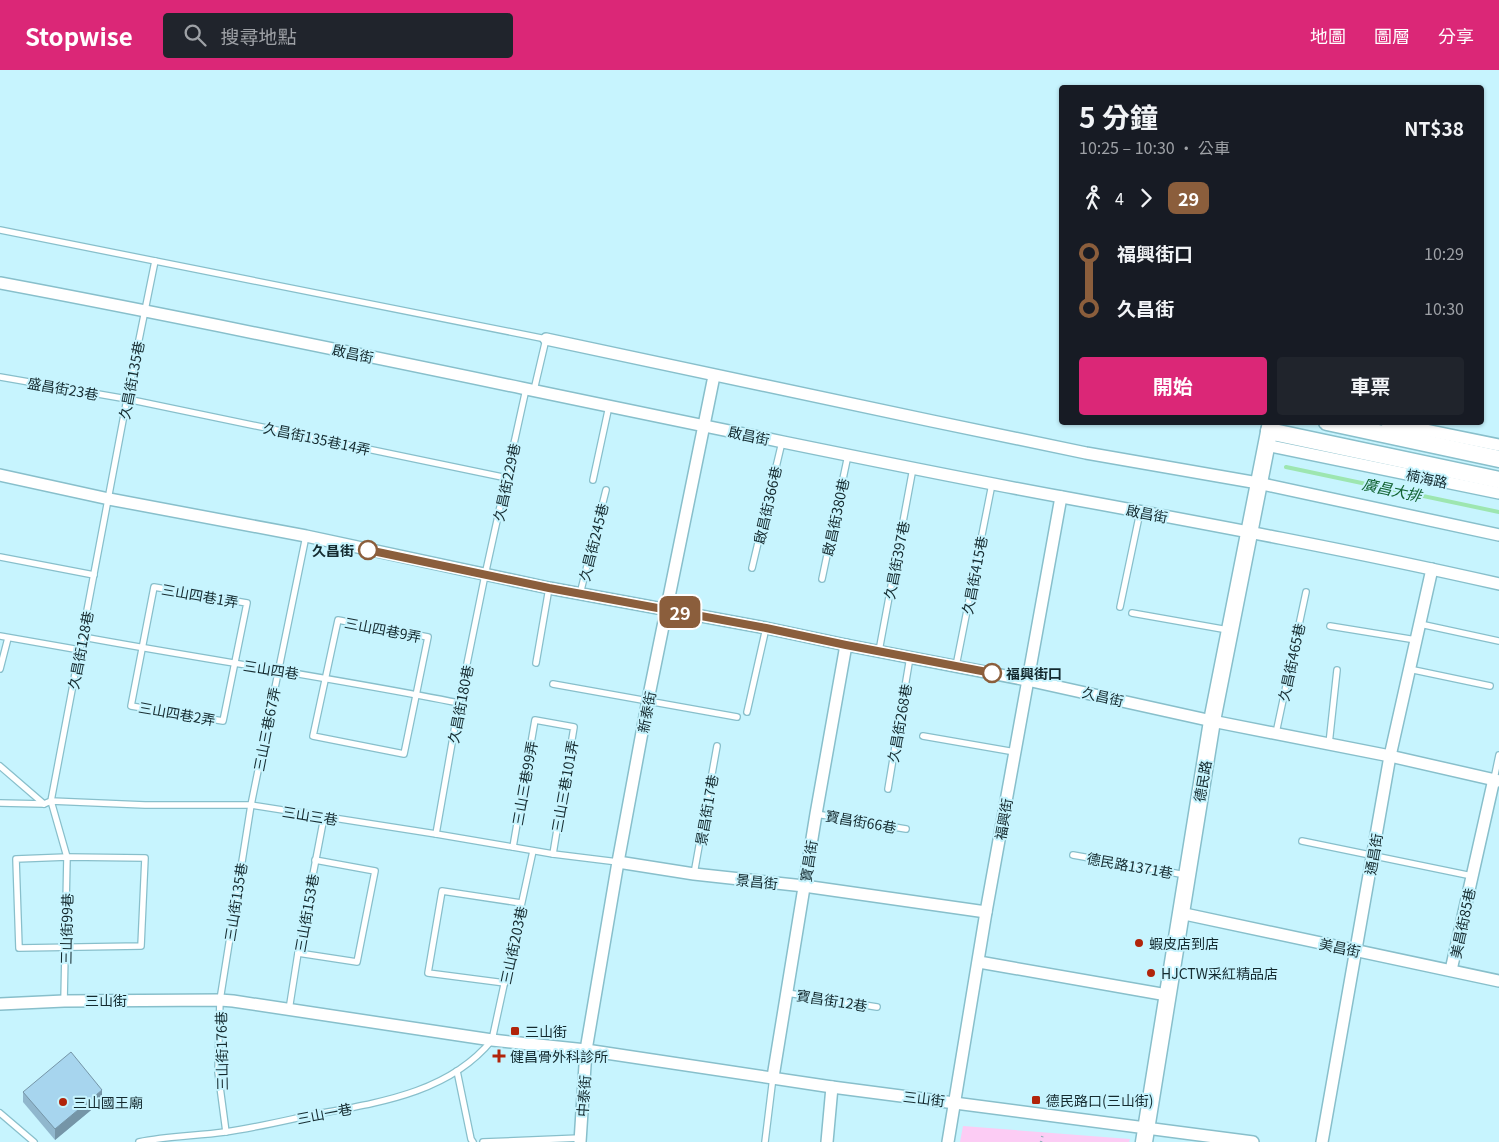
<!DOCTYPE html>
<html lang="zh-TW">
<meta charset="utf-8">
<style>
body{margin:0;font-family:Georgia,"Noto Sans TC",serif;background:#20242c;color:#f1f3f6;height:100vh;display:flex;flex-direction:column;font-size:19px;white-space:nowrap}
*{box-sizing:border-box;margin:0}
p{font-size:16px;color:#9ea1a6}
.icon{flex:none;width:28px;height:28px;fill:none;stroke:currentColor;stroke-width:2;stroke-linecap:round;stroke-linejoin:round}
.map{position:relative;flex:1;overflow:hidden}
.side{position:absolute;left:1059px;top:15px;width:425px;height:340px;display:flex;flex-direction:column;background:#171b24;border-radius:5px;box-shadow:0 1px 4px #0004}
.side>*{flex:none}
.badge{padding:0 10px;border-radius:8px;font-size:18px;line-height:32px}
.map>.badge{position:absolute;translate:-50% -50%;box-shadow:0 0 0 2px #fff}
.legs{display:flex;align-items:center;gap:8px;height:55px;padding:0 20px;font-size:16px}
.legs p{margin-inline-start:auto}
.summary{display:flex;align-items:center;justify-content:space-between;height:85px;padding:0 20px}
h1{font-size:28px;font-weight:700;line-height:38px}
.button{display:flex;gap:10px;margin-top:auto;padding:10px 20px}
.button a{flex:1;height:58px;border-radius:5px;background:#db2777;color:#fff;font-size:20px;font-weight:700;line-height:58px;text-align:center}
.button a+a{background:#20242c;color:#f1f3f6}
ul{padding:0 20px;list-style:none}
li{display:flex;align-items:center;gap:18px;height:55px;font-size:19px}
li i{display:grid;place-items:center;width:8px;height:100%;margin:0 6px;background:currentColor}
li i::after{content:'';width:12px;height:12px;margin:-6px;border:4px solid;border-radius:50%;background:#171b24}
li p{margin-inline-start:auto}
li:first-child i{background:linear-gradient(#0000 50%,currentColor 0)}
li:last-child i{background:linear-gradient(currentColor 50%,#0000 0)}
header{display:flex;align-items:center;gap:30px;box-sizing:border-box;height:70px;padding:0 25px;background:#db2777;color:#fff}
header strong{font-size:24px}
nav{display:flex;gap:28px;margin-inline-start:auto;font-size:18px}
.search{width:350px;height:45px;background:#20242c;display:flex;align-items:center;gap:12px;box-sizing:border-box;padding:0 18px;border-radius:5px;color:#9ea1a6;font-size:19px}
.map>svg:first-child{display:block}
.green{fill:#fcccf4}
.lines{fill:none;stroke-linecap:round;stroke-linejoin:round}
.stream{stroke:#9de6b0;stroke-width:4}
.lane-casing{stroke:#88bfcb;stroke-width:8}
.street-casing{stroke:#88bfcb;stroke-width:14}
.secondary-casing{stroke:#88bfcb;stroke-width:19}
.path{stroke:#8bb0b8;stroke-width:2.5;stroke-dasharray:1 4;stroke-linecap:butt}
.lane{stroke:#fff;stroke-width:5.5}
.street{stroke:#fff;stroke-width:11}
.secondary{stroke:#fff;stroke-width:16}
.wall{fill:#90b7cd}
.shaded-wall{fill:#7595a7}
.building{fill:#a7d5ee;stroke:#7595a7}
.line-1-casing{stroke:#fff;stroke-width:11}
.line-1{stroke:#8b5e3c;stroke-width:8}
.stop-1-dot{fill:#fff;stroke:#8b5e3c;stroke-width:2.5}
.poi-dot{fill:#b1240b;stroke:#c7f4fe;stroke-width:2}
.labels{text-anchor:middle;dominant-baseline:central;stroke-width:4;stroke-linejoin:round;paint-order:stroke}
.street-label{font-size:14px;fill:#142a2f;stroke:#c7f4fe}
.stop-label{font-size:14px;font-weight:bold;fill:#142a2f;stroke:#c7f4fe;text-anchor:end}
.poi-label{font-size:14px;fill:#142a2f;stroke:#c7f4fe;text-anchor:start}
.water-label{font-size:15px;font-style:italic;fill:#126333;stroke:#c7f4fe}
</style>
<header>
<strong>Stopwise</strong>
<div class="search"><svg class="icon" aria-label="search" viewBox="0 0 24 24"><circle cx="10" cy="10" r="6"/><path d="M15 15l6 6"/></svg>搜尋地點</div>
<nav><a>地圖</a><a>圖層</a><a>分享</a></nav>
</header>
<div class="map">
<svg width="1499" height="1072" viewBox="0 0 1499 1072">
<rect width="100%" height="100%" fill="#c7f4fe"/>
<path class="green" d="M963,1056L1130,1069L1129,1072H960Z"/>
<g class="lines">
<path class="stream" d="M1286,397L1499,442"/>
<defs>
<g id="lane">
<path d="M0,160L546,269L534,320"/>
<path d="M0,307L127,329L507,408"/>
<path d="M593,410L609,336"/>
<path d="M0,487L94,505"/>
<path d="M752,498L782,372"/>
<path d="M822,509L848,385"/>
<path d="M154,517L247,533L223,651L131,636Z"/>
<path d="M580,524L606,420"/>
<path d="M1120,537L1140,442"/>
<path d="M1132,543L1228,560"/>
<path d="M338,550L428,567L404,684L313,666Z"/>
<path d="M1420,554L1499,571"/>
<path d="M1330,556L1416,570"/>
<path d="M0,566L80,580"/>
<path d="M83,567C208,590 334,608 459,633"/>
<path d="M879,581L913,398"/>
<path d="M536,593L549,518"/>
<path d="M956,596L992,414"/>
<path d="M0,599L8,568"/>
<path d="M1409,599L1490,616"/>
<path d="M553,614L737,647"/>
<path d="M747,642L766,558"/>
<path d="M1276,663L1306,522"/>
<path d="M923,666L1015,682"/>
<path d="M1329,674L1337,600"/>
<path d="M0,696L44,734"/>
<path d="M1494,709L1499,685"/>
<path d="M888,719L910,587"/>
<path d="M0,733L44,734L51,731L145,735H251L436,764L553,784L618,792"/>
<path d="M816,744L906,759"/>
<path d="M436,764L459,633L485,505L526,319"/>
<path d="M1302,771L1472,806"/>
<path d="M513,777L535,650L574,657L553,784"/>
<path d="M1073,785L1186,805"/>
<path d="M67,787L145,788L141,876L19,878L16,789Z"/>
<path d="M694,804L717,676"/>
<path d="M298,883L357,892L375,801L315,790"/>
<path d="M505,913L428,903L442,821L521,833"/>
<path d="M787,923L877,937"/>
<path d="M64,931L67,787L51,731L127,329L155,191"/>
<path d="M289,940L298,883L324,747"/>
<path d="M457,1001L471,1069L473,1072"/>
<path d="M0,1043L34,1072"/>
<path d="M226,1062L218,1002L220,930L251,735L306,466"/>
<path d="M139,1072C167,1066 197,1066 225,1062C254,1058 283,1051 311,1045C376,1033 448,1024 492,970L533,781"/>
<path d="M483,1072L580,1068"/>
<path d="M765,1072L773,1007"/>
</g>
<g id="street">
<path d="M0,213C262,262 522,319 783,372C876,391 969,410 1062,427C1208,454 1354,481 1499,514"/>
<path d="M546,269L932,351L1086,383L1258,413L1499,465"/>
<path d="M1386,352L1499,375"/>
<path d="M1266,375L1499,423"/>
<path d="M0,405L109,429L306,466L549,518L766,558L846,575L1027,610L1212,651L1390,686L1499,711"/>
<path d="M618,792L694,804L804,816L986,842"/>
<path d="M1180,843L1499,911"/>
<path d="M979,892L1167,925"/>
<path d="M1451,900L1494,709"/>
<path d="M0,934L64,931L220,930L233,931L492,970L586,980L832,1017L1253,1072"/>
<path d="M773,1007L816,744L846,575"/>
<path d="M580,1072L586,980L618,792L648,630L714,306"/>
<path d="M827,1072L832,1017"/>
<path d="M948,1072L986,842L1061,427"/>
<path d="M1322,1072L1390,686L1432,499"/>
</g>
<g id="secondary">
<path d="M1327,352L1499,389"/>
<path d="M1269,361L1499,410"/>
<path d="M1144,1072L1212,651L1271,352"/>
</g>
</defs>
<use href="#lane" class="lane-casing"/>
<use href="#street" class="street-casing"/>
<use href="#secondary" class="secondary-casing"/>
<path class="path" d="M1041,1072L1043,1063"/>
<use href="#lane" class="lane"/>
<use href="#street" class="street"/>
<use href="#secondary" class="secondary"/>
</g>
<path class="wall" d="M23,1022L102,1031L55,1070L23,1032Z"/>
<path class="shaded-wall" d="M102,1020V1031L55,1070V1059Z"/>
<path class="building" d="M71,982L102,1020L55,1059L23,1022Z"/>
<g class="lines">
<defs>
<path id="line-1" d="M368,480L549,518L766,558L846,575L992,603"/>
</defs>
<use href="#line-1" class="line-1-casing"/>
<use href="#line-1" class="line-1"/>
</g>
<g class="stop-1-dot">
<circle cx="368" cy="480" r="9"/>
<circle cx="992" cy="603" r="9"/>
</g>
<g class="poi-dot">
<circle cx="1139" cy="873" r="5"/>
<circle cx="1151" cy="903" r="5"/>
<rect x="510" y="956" width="10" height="10" rx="2.5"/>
<path d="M496.5 978.5h5v5h5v5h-5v5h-5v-5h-5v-5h5z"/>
<rect x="1031" y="1025" width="10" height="10" rx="2.5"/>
<circle cx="63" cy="1032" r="5"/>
</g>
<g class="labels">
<g class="street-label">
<text transform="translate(353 283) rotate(12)">啟昌街</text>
<text transform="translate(131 310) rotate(-79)">久昌街135巷</text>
<text transform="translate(63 318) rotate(10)">盛昌街23巷</text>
<text transform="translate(749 365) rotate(12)">啟昌街</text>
<text transform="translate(317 368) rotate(12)">久昌街135巷14弄</text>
<text transform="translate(1427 408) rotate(12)">楠海路</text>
<text transform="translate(506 412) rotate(-78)">久昌街229巷</text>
<text transform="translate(767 435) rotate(-77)">啟昌街366巷</text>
<text transform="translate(1147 443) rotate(11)">啟昌街</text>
<text transform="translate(835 447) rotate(-78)">啟昌街380巷</text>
<text transform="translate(593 472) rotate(-76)">久昌街245巷</text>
<text transform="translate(896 490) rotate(-79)">久昌街397巷</text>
<text transform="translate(974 505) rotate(-79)">久昌街415巷</text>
<text transform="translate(200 525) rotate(10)">三山四巷1弄</text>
<text transform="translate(383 559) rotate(11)">三山四巷9弄</text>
<text transform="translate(80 580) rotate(-79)">久昌街128巷</text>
<text transform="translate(1291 592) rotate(-78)">久昌街465巷</text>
<text transform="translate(271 599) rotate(9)">三山四巷</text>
<text transform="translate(1103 626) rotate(13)">久昌街</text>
<text transform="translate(460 634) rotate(-79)">久昌街180巷</text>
<text transform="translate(646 642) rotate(-79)">新泰街</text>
<text transform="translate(177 643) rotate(10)">三山四巷2弄</text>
<text transform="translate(899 653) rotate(-80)">久昌街268巷</text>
<text transform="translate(266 659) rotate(-79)">三山三巷67弄</text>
<text transform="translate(1202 711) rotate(-80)">德民路</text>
<text transform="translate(524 713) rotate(-80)">三山三巷99弄</text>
<text transform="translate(564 716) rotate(-80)">三山三巷101弄</text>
<text transform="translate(706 740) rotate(-80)">景昌街17巷</text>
<text transform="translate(310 745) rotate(9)">三山三巷</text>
<text transform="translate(1003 749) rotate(-80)">福興街</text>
<text transform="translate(861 751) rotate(10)">寶昌街66巷</text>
<text transform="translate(1373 784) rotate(-80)">通昌街</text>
<text transform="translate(808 791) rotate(-81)">寶昌街</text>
<text transform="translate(1130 795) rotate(10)">德民路1371巷</text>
<text transform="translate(757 811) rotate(6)">景昌街</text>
<text transform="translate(235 832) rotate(-81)">三山街135巷</text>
<text transform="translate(306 843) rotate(-80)">三山街153巷</text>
<text transform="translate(1462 853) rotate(-78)">美昌街85巷</text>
<text transform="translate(66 859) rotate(-89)">三山街99巷</text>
<text transform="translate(513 875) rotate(-78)">三山街203巷</text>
<text transform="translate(1340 877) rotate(12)">美昌街</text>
<text x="106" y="930">三山街</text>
<text transform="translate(832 930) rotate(9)">寶昌街12巷</text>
<text transform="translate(221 981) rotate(-91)">三山街176巷</text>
<text transform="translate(583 1026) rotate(-86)">中泰街</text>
<text transform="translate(924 1028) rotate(7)">三山街</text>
<text transform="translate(324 1043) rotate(-11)">三山一巷</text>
</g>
<g class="stop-label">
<text x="354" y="480">久昌街</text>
<text x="1006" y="603" text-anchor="start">福興街口</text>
</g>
<g class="poi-label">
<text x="1149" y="873">蝦皮店到店</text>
<text x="1161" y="903">HJCTW采紅精品店</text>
<text x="525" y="961">三山街</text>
<text x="510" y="986">健昌骨外科診所</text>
<text x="1046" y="1030">德民路口(三山街)</text>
<text x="73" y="1032">三山國王廟</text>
</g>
<g class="water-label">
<text transform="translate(1392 419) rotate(12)">廣昌大排</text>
</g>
</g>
</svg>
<b class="badge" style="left:680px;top:542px;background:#8b5e3c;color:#fff">29</b>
<section class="side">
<div class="summary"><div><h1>5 分鐘</h1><p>10:25 – 10:30 · 公車</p></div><b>NT$38</b></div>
<div class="legs"><svg class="icon" aria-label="walk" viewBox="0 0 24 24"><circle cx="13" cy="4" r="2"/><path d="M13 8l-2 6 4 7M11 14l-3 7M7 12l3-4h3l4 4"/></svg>4<svg class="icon" aria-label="forward" viewBox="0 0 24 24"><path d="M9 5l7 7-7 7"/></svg><b class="badge" style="background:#8b5e3c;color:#fff">29</b></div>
<ul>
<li><i style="color:#8b5e3c"></i><b>福興街口</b><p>10:29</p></li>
<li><i style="color:#8b5e3c"></i><b>久昌街</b><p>10:30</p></li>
</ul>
<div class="button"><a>開始</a><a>車票</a></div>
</section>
</div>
